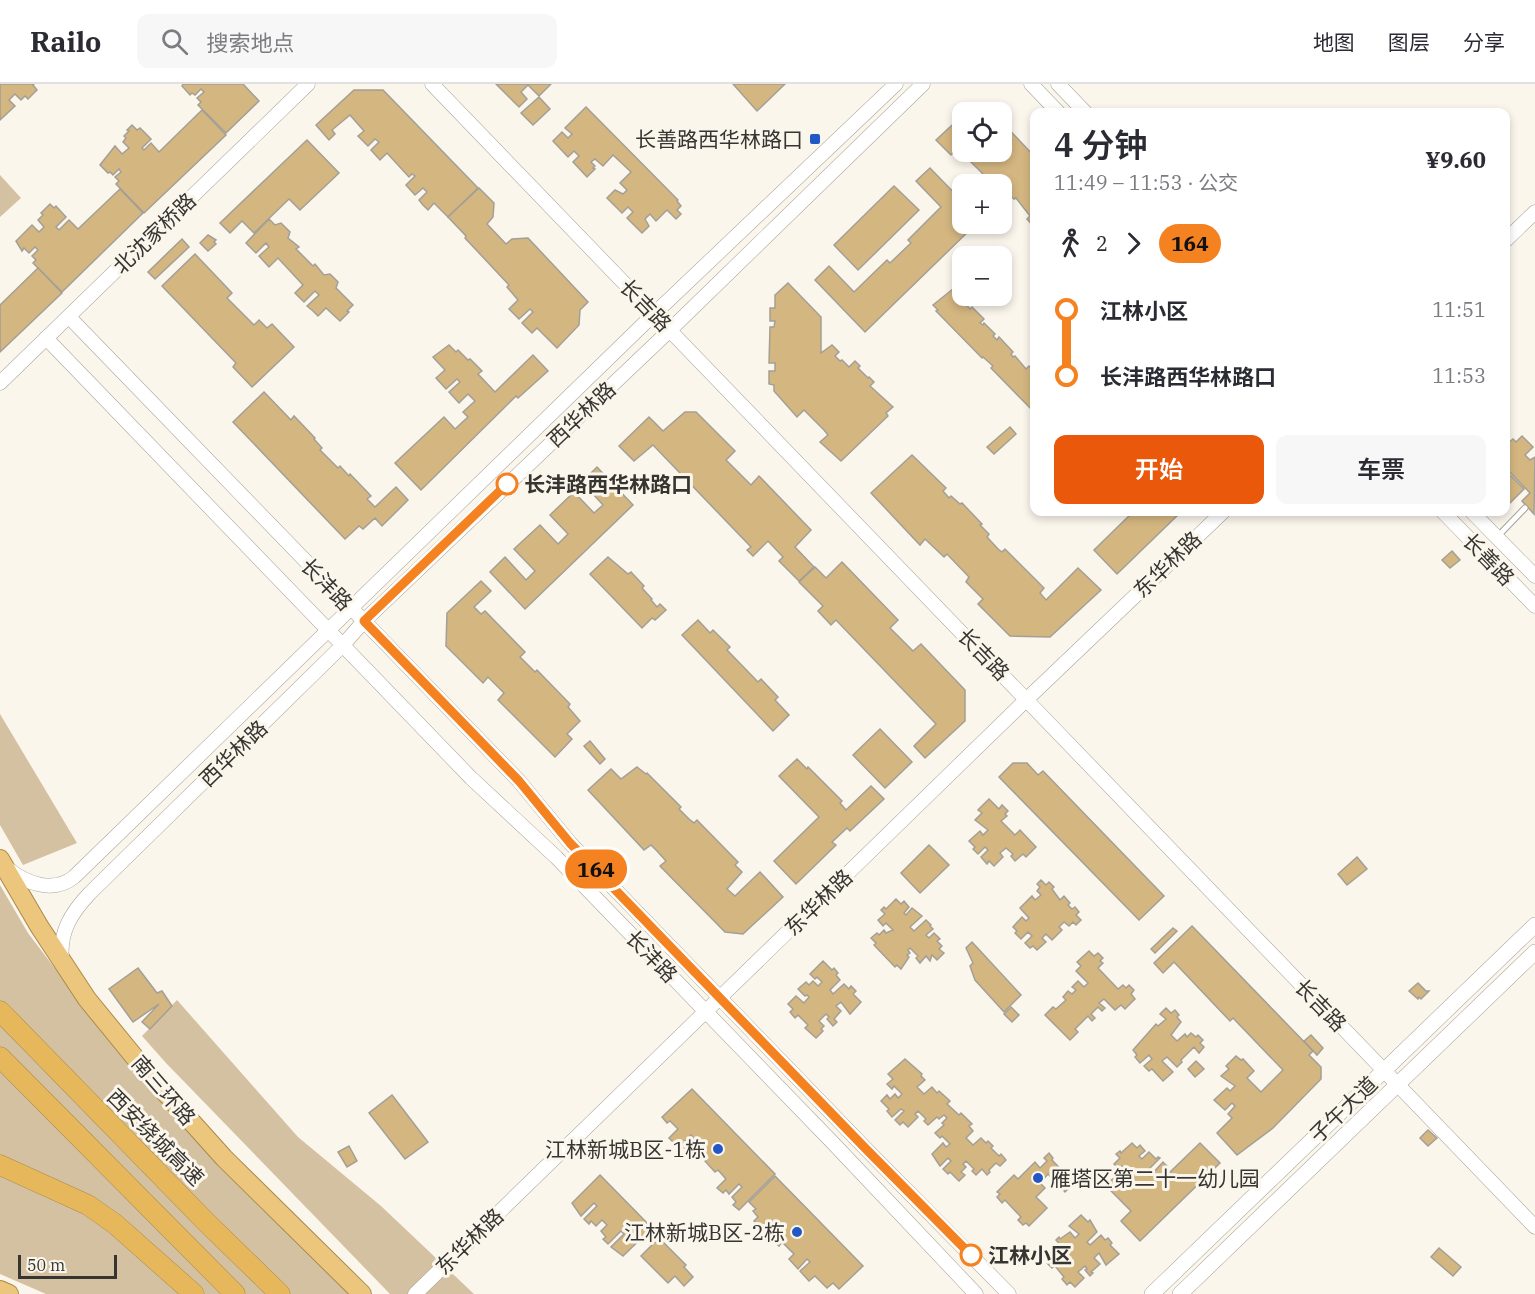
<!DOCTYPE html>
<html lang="zh">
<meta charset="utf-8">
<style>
body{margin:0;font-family:"IBM Plex Serif","Noto Sans SC",serif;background:#f7f7f7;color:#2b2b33;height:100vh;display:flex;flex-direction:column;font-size:22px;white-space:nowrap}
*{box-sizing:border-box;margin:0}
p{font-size:20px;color:#7c7c81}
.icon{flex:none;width:33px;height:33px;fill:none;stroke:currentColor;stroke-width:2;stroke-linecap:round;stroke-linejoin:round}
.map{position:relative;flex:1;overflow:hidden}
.sheet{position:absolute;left:1030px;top:24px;width:480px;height:408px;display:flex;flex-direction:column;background:#fff;border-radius:12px;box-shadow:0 3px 9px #0003}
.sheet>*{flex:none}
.badge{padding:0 12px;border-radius:20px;font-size:21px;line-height:39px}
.controls{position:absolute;left:952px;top:18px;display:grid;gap:12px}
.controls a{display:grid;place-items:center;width:60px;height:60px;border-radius:12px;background:#fff;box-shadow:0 3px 9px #0003;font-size:30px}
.scale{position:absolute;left:18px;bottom:15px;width:99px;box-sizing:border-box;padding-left:6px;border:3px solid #373531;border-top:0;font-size:16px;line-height:21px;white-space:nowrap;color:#373531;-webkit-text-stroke:4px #fbf6ec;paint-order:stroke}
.map>.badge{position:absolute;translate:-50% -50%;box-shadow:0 0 0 3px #fff}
.legs{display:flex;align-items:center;gap:9px;height:66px;padding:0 24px;font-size:20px}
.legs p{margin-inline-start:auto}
.head{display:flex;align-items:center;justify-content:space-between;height:102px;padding:0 24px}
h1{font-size:33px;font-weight:600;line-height:45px}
.button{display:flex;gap:12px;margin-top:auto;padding:12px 24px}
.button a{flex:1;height:69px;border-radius:12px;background:#ea580c;color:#fff;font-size:24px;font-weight:600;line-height:69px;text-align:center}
.button a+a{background:#f7f7f7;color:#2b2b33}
ul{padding:0 24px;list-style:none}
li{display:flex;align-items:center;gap:21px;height:66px;font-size:22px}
li i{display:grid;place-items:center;width:9px;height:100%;margin:0 8px;background:currentColor}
li i::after{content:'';width:15px;height:15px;margin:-8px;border:4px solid;border-radius:50%;background:#fff}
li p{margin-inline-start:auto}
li:first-child i{background:linear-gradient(#0000 50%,currentColor 0)}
li:last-child i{background:linear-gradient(currentColor 50%,#0000 0)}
header{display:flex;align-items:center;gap:36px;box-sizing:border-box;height:84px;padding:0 30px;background:#fff;border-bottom:2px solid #e1e1e2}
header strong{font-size:28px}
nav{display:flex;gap:33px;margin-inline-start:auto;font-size:21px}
.search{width:420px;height:54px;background:#f7f7f7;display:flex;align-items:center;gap:15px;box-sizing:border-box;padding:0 21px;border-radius:12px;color:#7c7c81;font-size:22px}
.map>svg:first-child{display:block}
.green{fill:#d4c1a1}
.building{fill:#d4b681;stroke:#a49f96;stroke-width:1.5}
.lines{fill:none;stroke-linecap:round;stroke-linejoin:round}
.service-casing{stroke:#a7a299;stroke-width:7}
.tertiary-casing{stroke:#a7a299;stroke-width:15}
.secondary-casing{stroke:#a7a299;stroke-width:16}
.trunk-casing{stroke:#a98a4c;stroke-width:20}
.motorway-casing{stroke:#a98a4c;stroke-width:21}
.service{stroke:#fff;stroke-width:5}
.tertiary{stroke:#fff;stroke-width:14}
.secondary{stroke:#fff;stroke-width:15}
.trunk{stroke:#ecc67c;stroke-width:18}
.motorway{stroke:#e7b85b;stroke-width:20}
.line-1-casing{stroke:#fff;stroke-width:14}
.line-1{stroke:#f58220;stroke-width:9}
.poi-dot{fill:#2258c5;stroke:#fbf6ec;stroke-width:2}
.stop-1-dot{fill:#fff;stroke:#f58220;stroke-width:3}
.labels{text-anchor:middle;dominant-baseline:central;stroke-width:6;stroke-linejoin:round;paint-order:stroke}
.poi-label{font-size:21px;fill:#373531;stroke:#fbf6ec;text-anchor:end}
.street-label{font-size:21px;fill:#373531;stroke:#fbf6ec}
.stop-label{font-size:21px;font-weight:bold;fill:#373531;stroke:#fbf6ec;text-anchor:start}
</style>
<header>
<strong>Railo</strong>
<div class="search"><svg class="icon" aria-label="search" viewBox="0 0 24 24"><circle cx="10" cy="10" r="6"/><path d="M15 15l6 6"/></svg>搜索地点</div>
<nav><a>地图</a><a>图层</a><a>分享</a></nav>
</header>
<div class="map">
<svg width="1535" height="1210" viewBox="0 0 1535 1210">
<rect width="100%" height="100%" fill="#fbf6ec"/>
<g class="green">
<path d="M0,91L21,114L0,133Z"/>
<path d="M0,630L77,759L23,781L0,741Z"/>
<path d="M0,801L28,849L82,920L351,1210H46L0,1190Z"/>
<path d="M177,916L298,1053L381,1122L474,1210H390L166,979L142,952Z"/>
</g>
<g class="building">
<path d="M0,0H34L33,1L37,6L28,15L25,12L21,16L15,10L9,16L15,22L0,36Z"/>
<path d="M183,0H243L259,17L226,49L198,21L201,18L197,14L204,8L201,5L195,11L192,9L190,11L182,2Z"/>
<path d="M496,0H551L539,12L528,1L521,8L527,15L519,23Z"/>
<path d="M733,0H785L757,27Z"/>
<path d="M354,6H383L478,104L448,133L434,119L428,126L423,121L419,116L427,108L423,104L415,111L406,101L415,92L412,90L409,93L387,69L380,76L371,66L379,58L375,55L368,62L358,52L364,47L350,31L332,46L335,50L329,56L316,41Z"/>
<path d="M539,13L550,25L533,41L521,29Z"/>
<path d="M586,23L678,116L677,117L681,122L677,126L681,130L676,135L667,126L656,137L650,130L645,135L649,142L642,149L627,134L633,128L628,123L622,129L607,114L615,106L623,110L627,106L620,99L631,88L613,71L603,82L595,75L591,78L595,82L593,84L595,85L587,93L573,78L579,72L574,67L568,73L553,57L562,48L568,54L572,50L565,44Z"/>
<path d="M202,26L226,51L144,129L116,100L119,97L115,93L121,88L119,85L113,91L110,88L108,89L100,81L115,62L122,70L129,64L123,58L126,54L124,52L129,47L127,46L132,41L137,46L140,44L151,55L142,64L144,66L151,59L159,68Z"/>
<path d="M963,31V62L961,61L951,71L936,56Z"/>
<path d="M1002,38L1035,73V144L1027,135L1030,132L1016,114L1014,115L1002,104V100H993L969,76L973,72L969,68H1002Z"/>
<path d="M307,56L339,89L300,126L289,115L254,149L242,137L230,149L220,139Z"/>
<path d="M930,84L963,118V140H976L865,248L815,196L829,182L854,208L887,176L890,179L911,159L908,156L941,123L916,97Z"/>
<path d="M894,102L919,126L858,186L834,161Z"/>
<path d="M479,104L494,119L493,133L487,140L506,160L512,155L528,154L588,218L580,226L579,241L557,264L537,244L532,249L522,239L533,228L530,225L519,235L509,225L518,216L507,203L509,201L465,154L466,152L448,133Z"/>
<path d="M120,105L143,129L62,208L33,179L36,176L32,172L38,166L35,163L29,169L24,164L22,167L16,157L32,141L39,148L44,143L38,136L43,131L41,129L50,120L54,124L56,122L66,133L56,143L59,146L69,136L78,145Z"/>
<path d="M269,135L275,141L281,139L290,148L288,154L299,163L296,165L313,182L315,180L324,191L330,190L338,198L336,204L353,221L347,227L349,228L340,237L326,224L318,232L313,227L307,222L319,211L315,207L304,218L295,209L303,201L278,174L269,183L259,172L269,163L266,159L256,169L246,159Z"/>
<path d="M208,151L216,156L214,158L216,160L208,167L200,159Z"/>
<path d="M182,155L189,163L155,195L148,188Z"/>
<path d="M195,170L232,209L227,214L254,241L259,236L267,244L272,240L294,263L252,303L233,283L236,279L162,202Z"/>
<path d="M38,184L62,209L0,268V221Z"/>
<path d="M788,199L821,233V269L832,261L839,268L835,272L840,277L842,276L849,283L855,277L860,282L858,284L868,294L869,293L874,298L870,302L893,323L886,329L888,332L841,377L820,358L828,351L824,346L804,326L797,333L774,307V301L769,300V287H775V279H769L770,243H774L775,237H770V224H775V211Z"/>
<path d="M953,205L970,225L972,223L984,235L980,239L983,241L984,239L995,250L993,252L997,256L999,253L1013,268L1011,270L1013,273L1015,272L1026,285L1029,282L1035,288V329L991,284L993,282L983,273L982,274L936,227L938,226L933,221Z"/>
<path d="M449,261L456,268L458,266L468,276L470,275L482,287L478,290L495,308L533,271L548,287L518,314L516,312L421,406L395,379L444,333L455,345L468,333L463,328L475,317L468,310L459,319L449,308L460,298L457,295L446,305L436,294L445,286L433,273Z"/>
<path d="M264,308L291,336L294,332L315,354L314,355L322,364L320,366L338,384L340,382L349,392L350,390L371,412L367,415L375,423L396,403L408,416L382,442L375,434L363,445L359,442L345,455L233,338Z"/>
<path d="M685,328H696L735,367L726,376L751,401L759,392L811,446L795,463L814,483L799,497L779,477L783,473L768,457L753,472L747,466L751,463L653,361L634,377L619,362L649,333L663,347Z"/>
<path d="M1010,343L1016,350L994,370L987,363Z"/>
<path d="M1522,352L1533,363L1525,371L1530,376L1535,373L1534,430L1522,417L1530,409L1506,384V355L1509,358L1513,355L1516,358Z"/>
<path d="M912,371L946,404L943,407L949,414L951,412L960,420L962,419L982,440L980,441L989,450L987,453L998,465L1002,468L1005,465L1044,504L1040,509L1046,516L1078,484L1101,506L1050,553L1010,552L978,520L983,515L966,498L969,493L947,470L944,473L925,455L920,461L871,409Z"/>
<path d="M597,383L633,421L525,525L490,488L505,473L526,496L535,487L514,465L540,441L558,460L568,450L550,431L574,408L594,429L603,421L582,398Z"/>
<path d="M1506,387L1524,405L1506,423Z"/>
<path d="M1133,428H1181L1117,490L1094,466Z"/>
<path d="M1452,467L1460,476L1450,484L1442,476Z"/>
<path d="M608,473L628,490L631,488L644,502L642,504L652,515L651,516L657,523L660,520L666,526L655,536L652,534L642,544L590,490Z"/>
<path d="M842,478L898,536L890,544L913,567L921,560L965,606V637L925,674L914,662L936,640L836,536L831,541L818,527L823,522L799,498L815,483L826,494Z"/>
<path d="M481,497L491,507L474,523L481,530L485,527L525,568L520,573L535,588L537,586L570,620L568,623L580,637L567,650L572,655L555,673L498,616L504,609L488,593L483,599L446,562L447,529Z"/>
<path d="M698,536L710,549L713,546L730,563L727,566L758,598L761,595L778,613L775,616L789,631L773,647L682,551Z"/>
<path d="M880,645L912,678L885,704L853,671Z"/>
<path d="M590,657L605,675L600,680L584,662Z"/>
<path d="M797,675L807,685L808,683L842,717L840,719L846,726L871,702L884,715L850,747L847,744L832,758L836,761L796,800L774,777L819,733L779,692Z"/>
<path d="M1013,679H1027L1038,691L1043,687L1164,812L1139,836L999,693Z"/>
<path d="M637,683L646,690L647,689L681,723L679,725L689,735L694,739L697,736L738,778L735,781L742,788L727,805L735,812L760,788L783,813L743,850L725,848L660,782L666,777L657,767L651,761L644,766L588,706L611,685L621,695Z"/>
<path d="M989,715L999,725L1002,721L1008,727L1005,730L1007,732L1001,737L1015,751L1020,746L1036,763L1026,773L1023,770L1015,777L1011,772L1013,770L1006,764L1000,769L1003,773L994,782L989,777L987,780L981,773L988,766L985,763L978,770L973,765L975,763L969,757L980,747L983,751L988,746L975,736L982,729L978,726Z"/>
<path d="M929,761L949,781L920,809L901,789Z"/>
<path d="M1357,773L1367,785L1347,801L1338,790Z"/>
<path d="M1041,796L1046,801L1049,798L1054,803L1052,805L1060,816L1064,812L1070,819L1068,821L1072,825L1075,823L1079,828L1076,831L1081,836L1076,841L1073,838L1069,842L1064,838L1059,843L1062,846L1052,856L1046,850L1042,854L1046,858L1037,866L1033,862L1030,864L1025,859L1032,852L1028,848L1021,855L1015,849L1017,847L1013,843L1022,833L1026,837L1029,834L1020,824L1032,812L1035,816L1041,811L1037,807L1040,803L1037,800Z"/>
<path d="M896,815L901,820L904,817L909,823L904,829L906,831L912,824L922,832L910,843L914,847L926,836L931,841L930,842L933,845L926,851L929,854L934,849L940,855L937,857L942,862L939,865L944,869L937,876L932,871L930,877L926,872L920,879L916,874L918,872L910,864L908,866L910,869L907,871L909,873L901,885L897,881L895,883L874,861L876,859L871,854L877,849L879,851L884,846L886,849L893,846L886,839L883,842L878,836L885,830L881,826L884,823L886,825Z"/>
<path d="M1192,842L1313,967L1309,971L1321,983V995L1273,1044L1237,1071L1217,1049L1232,1034L1228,1030L1235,1022L1232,1019L1225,1026L1214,1016L1227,1004L1230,1007L1235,1002L1221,992L1229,985L1226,982L1236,972L1241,976L1243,975L1254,987L1247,994L1261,1008L1283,986L1233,934L1230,937L1174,878L1163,889L1154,879Z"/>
<path d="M1173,844L1177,847L1155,869L1151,865Z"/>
<path d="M972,858L1021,911L1004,928L975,896L970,882L973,879L966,864Z"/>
<path d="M1089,867L1094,872L1098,869L1103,874L1100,877L1103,879L1098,884L1118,905L1123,901L1126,904L1129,901L1134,906L1131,910L1135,915L1125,925L1121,921L1115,926L1104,915L1099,919L1105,924L1102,927L1098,923L1091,930L1095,934L1092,937L1088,932L1075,945L1078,948L1070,956L1045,931L1053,923L1056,925L1066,916L1063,913L1068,907L1072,910L1076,906L1072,903L1078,897L1084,903L1088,899L1076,887L1081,882L1077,878Z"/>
<path d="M823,877L832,886L834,884L838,889L836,891L840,896L830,906L833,910L844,900L849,905L851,902L856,907L853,910L861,918L850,930L841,918L836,922L841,927L834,935L837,938L833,942L827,935L829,933L826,930L819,937L824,942L821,945L823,947L816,954L805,944L808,941L798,931L795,934L790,928L793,925L788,920L796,912L804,919L809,913L807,911L805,912L798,905L806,898L809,901L813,897L818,902L822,898L817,893L815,895L810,890Z"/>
<path d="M138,884L157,909L162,907L172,922L150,945L142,938L159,920L133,938L109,905Z"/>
<path d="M1418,899L1426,907H1429L1421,915L1419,913L1418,915L1409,907Z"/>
<path d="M1011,923L1019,931L1012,938L1004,930Z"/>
<path d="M1166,924L1171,929L1175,926L1179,931L1177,933L1181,938L1171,951L1177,957L1185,950L1187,953L1191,949L1196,953L1198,951L1203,956L1200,959L1204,963L1199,969L1194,963L1181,976L1182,978L1177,983L1167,973L1162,977L1173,988L1163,997L1152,985L1149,987L1144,982L1152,975L1149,971L1140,979L1135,973L1137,971L1133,966L1156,940L1158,942L1166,935L1160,930Z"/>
<path d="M1311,951L1323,964L1317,971L1304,957Z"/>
<path d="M905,975L922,990L921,992L925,996L917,1003L924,1010L932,1003L937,1009L939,1007L950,1017L947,1020L959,1031L961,1029L972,1040L969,1042L973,1047L966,1054L973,1061L981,1054L986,1059L988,1057L993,1062L991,1064L999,1072L1001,1070L1006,1076L1000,1082L996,1079L989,1086L990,1088L987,1091L982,1085L976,1091L972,1087L974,1085L966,1077L963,1080L966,1083L961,1088L965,1091L959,1097L950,1088L948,1090L943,1085L951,1077L948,1074L940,1082L932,1070L943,1059L946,1063L950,1060L942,1052L940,1054L935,1049L944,1041L942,1039L947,1034L944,1031L939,1035L937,1033L928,1041L924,1037L926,1035L918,1027L915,1030L918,1033L908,1043L903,1038L900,1041L895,1036L904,1027L901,1025L892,1033L887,1027L889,1025L881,1017L887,1011L890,1015L895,1010L898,1014L902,1010L894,1002L892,1005L887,1000L893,995L888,990Z"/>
<path d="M1196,977L1204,985L1195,993L1188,985Z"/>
<path d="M692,1005L775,1090L739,1126L733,1121L736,1118L732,1113L742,1103L739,1100L729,1110L726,1106L723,1109L717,1104L726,1095L718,1086L715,1088L705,1077L707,1075L700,1067L690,1076L686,1071L688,1068L684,1063L694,1054L691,1051L681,1061L677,1056L674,1059L669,1054L678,1045L670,1037L667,1039L662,1033Z"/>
<path d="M392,1011L428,1058L405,1075L369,1029Z"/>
<path d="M1428,1046L1437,1054L1428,1062L1420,1054Z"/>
<path d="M1132,1059L1137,1064L1140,1061L1145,1067L1139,1072L1142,1075L1149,1068L1156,1075L1158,1073L1160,1074L1146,1088L1150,1092L1163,1078L1168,1083L1166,1086L1169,1089L1200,1059L1220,1079L1140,1157L1121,1137L1131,1127L1110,1106L1112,1103L1107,1099L1120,1090L1123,1093L1129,1090L1122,1082L1119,1085L1114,1080L1120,1074L1116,1070L1120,1067L1121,1069Z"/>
<path d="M349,1062L357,1077L347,1083L338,1068Z"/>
<path d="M1049,1069L1053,1074L1052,1076L1074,1099L1065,1108L1048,1090L1040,1099L1045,1104L1036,1113L1047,1124L1029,1142L1026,1139L1023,1141L1018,1136L1021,1133L1005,1116L1002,1119L997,1113L1000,1110L997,1108L1014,1091L1018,1095L1035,1078L1040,1084L1047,1077L1044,1074Z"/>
<path d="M600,1091L652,1144L623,1172L611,1163L624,1150L621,1147L608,1160L603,1155L606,1153L601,1147L607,1141L602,1136L596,1142L591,1137L589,1140L584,1135L597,1122L594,1119L581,1132L572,1119Z"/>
<path d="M775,1092L863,1182L839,1205L833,1199L827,1204L815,1192L809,1197L800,1187L810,1178L807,1175L798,1185L789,1175L794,1170L782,1158L779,1162L754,1137L758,1133L753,1127L756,1125L749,1118Z"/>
<path d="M1081,1131L1088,1138L1090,1136L1097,1148L1087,1158L1090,1161L1101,1151L1105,1156L1108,1154L1112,1159L1110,1161L1119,1170L1106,1181L1099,1169L1094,1174L1100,1180L1091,1188L1093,1189L1090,1192L1085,1186L1087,1185L1085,1182L1078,1188L1084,1194L1075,1203L1070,1198L1067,1201L1062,1195L1064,1193L1055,1182L1052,1184L1047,1179L1050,1177L1045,1172L1054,1163L1060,1169L1064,1165L1056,1156L1059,1153L1060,1155L1070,1148L1075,1154L1079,1150L1069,1142Z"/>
<path d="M659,1154L686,1181L684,1183L693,1193L684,1202L675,1192L668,1199L641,1172Z"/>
<path d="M1439,1164L1461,1183L1453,1192L1431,1173Z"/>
</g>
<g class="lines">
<defs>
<path id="service" d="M1498,452L1525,424"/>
<g id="tertiary">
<path d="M432,0L1535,1143"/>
<path d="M1031,0L1058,28"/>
<path d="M1058,0L1085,28"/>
<path d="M1506,156L1535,128"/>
<path d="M69,233L519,697L570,759L867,1066L1009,1210"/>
<path d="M46,254L471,694L556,773L833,1059L976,1210"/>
<path d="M0,299L308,0"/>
<path d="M1443,428L1535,522"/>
<path d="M1472,428L1535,492"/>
<path d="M7,784C25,799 53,810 74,793L654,230L896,0"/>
<path d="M62,877C59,848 71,829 90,809L343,561L364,537L670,246L923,0"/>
<path d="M415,1210L1027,615L1223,428"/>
</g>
<g id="secondary">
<path d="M1152,1210L1535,841"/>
<path d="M1180,1210L1535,868"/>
</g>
<g id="trunk">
<path d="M0,775L39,842L87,915L145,986L224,1074L362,1210"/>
<path d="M0,1206L9,1210"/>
</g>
<g id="motorway">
<path d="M0,927L207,1139L280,1210"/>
<path d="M0,973L235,1210"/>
<path d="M0,1081L88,1121L115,1140L194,1210"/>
</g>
</defs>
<use href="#service" class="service-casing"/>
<use href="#tertiary" class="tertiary-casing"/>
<use href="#secondary" class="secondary-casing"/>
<use href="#trunk" class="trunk-casing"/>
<use href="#motorway" class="motorway-casing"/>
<use href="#service" class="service"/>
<use href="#tertiary" class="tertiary"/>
<use href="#secondary" class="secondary"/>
<use href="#trunk" class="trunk"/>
<use href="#motorway" class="motorway"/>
</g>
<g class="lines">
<defs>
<path id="line-1" d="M507,400L364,537L519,697L570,759L867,1066L971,1171"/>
</defs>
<use href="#line-1" class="line-1-casing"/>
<use href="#line-1" class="line-1"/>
</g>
<g class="poi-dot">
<rect x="809" y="49" width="12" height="12" rx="3"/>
<circle cx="718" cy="1065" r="6"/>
<circle cx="1038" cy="1094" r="6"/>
<circle cx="797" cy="1148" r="6"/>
</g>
<g class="stop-1-dot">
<circle cx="507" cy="400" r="10"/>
<circle cx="971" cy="1171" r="10"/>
</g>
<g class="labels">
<g class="poi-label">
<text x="803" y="55">长善路西华林路口</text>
<text x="706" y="1065">江林新城B区-1栋</text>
<text x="1050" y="1094" text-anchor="start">雁塔区第二十一幼儿园</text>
<text x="785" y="1148">江林新城B区-2栋</text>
</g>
<g class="street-label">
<text transform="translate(154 149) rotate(-44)">北沈家桥路</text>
<text transform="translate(646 221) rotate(46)">长吉路</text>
<text transform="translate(581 330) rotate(-43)">西华林路</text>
<text transform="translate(1489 475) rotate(46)">长善路</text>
<text transform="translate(1167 480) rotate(-44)">东华林路</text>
<text transform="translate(327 500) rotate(46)">长沣路</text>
<text transform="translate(984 570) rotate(46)">长吉路</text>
<text transform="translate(233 669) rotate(-44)">西华林路</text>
<text transform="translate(818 818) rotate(-44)">东华林路</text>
<text transform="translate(652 872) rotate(46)">长沣路</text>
<text transform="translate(1321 921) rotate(46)">长吉路</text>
<text transform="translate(164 1006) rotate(49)">南三环路</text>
<text transform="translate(1343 1025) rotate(-44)">子午大道</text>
<text transform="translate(156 1053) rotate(45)">西安绕城高速</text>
<text transform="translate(469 1157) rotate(-44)">东华林路</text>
</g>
<g class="stop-label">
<text x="524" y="400">长沣路西华林路口</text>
<text x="988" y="1171">江林小区</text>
</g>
</g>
</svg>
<div class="controls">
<a><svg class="icon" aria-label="locate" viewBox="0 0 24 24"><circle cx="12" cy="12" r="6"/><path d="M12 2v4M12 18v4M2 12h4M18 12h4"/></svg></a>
<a>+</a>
<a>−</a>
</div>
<div class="scale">50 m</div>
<b class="badge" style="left:596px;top:785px;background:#f58220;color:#111">164</b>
<section class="sheet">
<div class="head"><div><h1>4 分钟</h1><p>11:49 – 11:53 · 公交</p></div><b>¥9.60</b></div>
<div class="legs"><svg class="icon" aria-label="walk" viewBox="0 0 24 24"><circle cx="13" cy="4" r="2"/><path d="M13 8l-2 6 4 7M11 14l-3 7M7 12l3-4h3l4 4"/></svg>2<svg class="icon" aria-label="forward" viewBox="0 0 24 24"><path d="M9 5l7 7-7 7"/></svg><b class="badge" style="background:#f58220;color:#111">164</b></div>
<ul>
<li><i style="color:#f58220"></i><b>江林小区</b><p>11:51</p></li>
<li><i style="color:#f58220"></i><b>长沣路西华林路口</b><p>11:53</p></li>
</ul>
<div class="button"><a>开始</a><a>车票</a></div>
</section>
</div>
